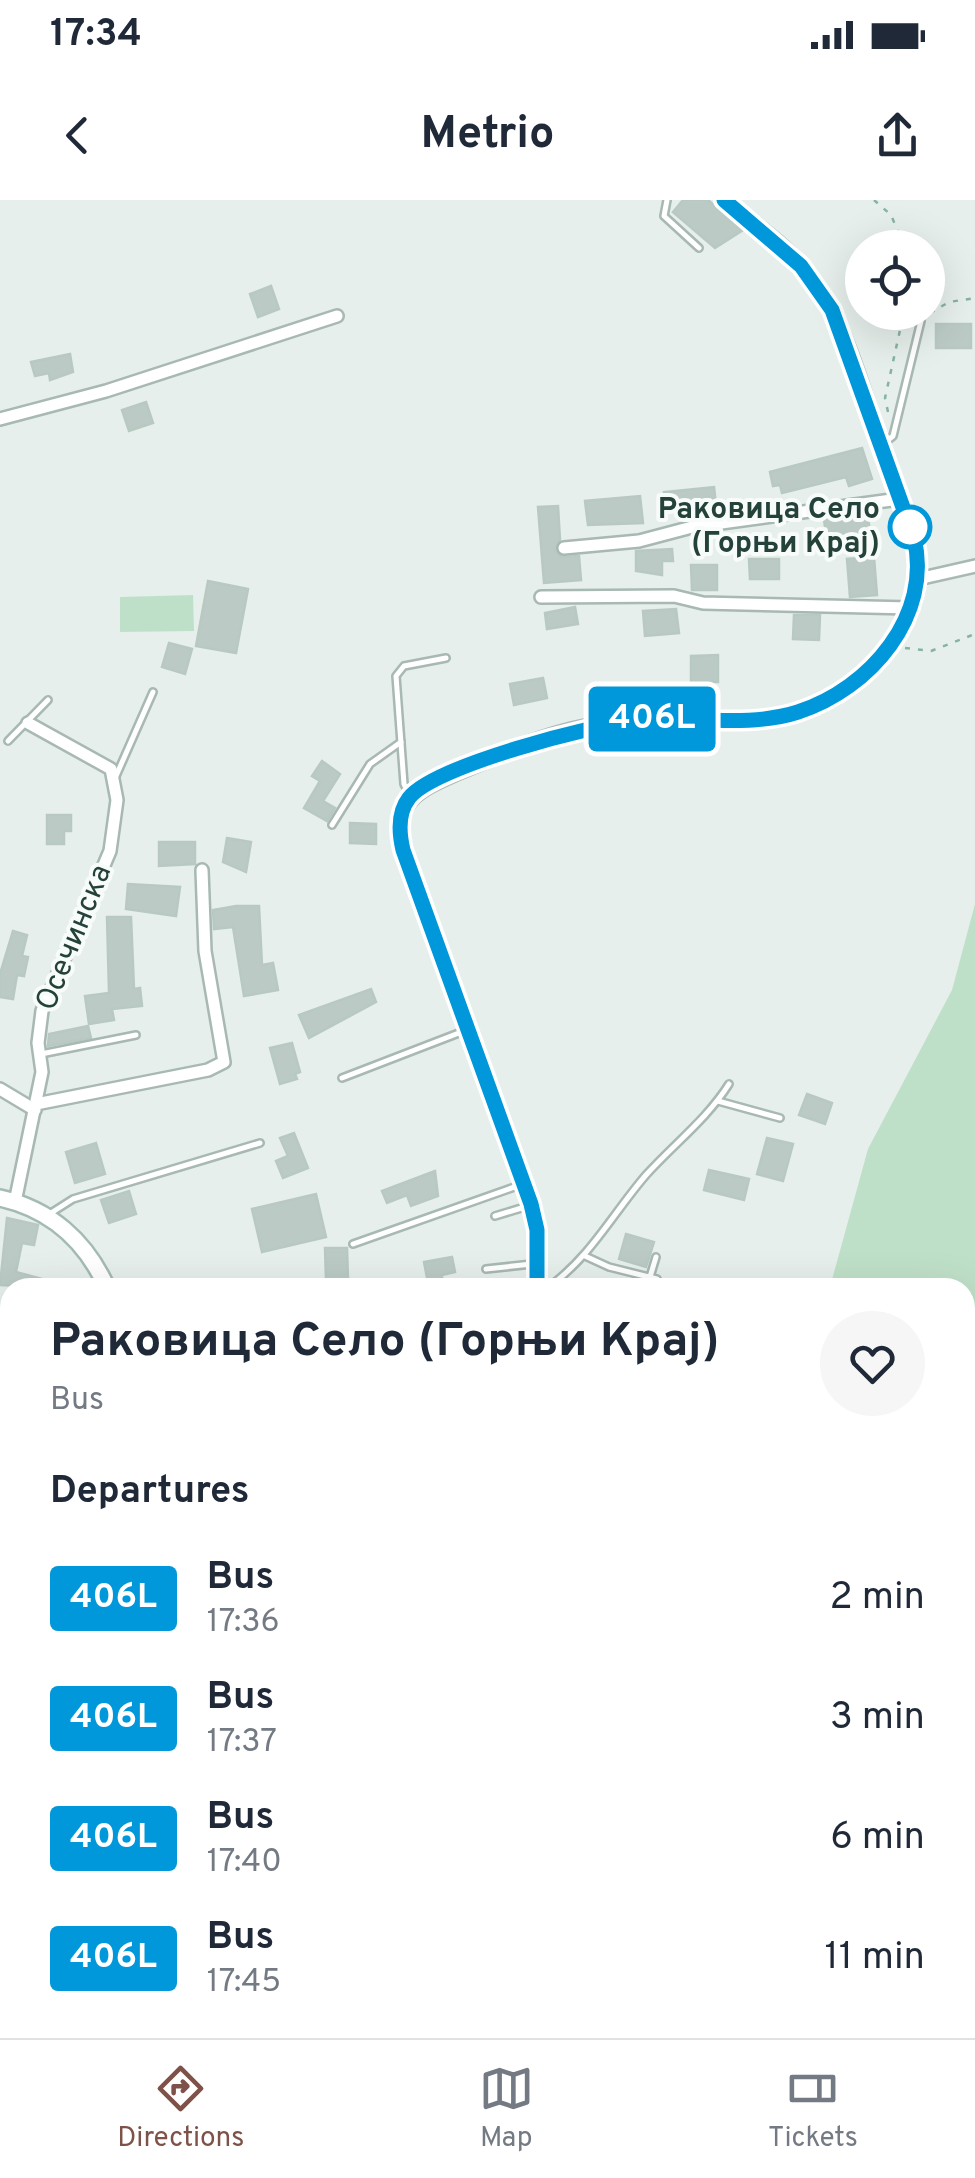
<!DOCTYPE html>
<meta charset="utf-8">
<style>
body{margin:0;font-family:Overpass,sans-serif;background:#f6f6f7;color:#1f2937;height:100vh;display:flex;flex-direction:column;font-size:38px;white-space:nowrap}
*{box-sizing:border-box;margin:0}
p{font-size:32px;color:#747a83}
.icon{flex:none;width:55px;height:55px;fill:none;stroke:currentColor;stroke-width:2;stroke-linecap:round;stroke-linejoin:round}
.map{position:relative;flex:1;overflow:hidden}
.drawer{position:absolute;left:0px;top:1078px;width:975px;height:762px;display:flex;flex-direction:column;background:#fff;border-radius:30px 30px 0 0;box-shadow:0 10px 40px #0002}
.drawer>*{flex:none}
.badge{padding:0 20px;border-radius:8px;font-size:35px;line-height:65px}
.tools{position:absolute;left:845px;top:30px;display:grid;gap:20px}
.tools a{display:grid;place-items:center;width:100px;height:100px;border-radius:50%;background:#fff;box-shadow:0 10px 40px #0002;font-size:50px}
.map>.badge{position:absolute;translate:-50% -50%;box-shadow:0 0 0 5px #fff}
h2{padding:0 50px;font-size:38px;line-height:90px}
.round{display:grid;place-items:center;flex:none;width:105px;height:105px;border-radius:52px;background:#f6f6f7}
.overview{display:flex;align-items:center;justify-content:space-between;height:170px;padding:0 50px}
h1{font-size:48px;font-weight:700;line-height:75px}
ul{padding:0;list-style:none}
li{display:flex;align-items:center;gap:30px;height:120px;padding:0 50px}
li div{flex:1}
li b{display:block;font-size:38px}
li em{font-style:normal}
li .badge{min-width:110px;font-weight:700;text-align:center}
.status{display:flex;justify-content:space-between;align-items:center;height:70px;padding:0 50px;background:#fff;direction:ltr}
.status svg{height:28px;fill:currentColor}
header{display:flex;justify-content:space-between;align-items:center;height:130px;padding:0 50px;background:#fff;font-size:45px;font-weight:700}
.tabs{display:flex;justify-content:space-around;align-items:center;height:140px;border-top:2px solid #e0e1e3;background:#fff;font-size:28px;color:#747a83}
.tabs a{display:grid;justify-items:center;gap:5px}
.tabs .on{color:#7f5249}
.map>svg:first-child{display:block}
.green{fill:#bfe0c8}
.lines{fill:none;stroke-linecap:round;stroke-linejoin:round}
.stream{stroke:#8ec9d4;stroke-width:4}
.building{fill:#bbcac4;stroke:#b8c9c2;stroke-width:2.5}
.service-casing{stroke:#a8b8b2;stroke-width:10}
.minor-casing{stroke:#a8b8b2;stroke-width:16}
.tertiary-casing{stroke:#a8b8b2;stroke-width:19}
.secondary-casing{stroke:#a4bbb3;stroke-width:20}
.path{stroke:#86b3a5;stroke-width:2.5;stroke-dasharray:5 8;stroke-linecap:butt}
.service{stroke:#fff;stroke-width:5}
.minor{stroke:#fff;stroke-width:11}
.tertiary{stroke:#fff;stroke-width:14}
.secondary{stroke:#fff;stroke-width:15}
.line-casing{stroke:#fff;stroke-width:22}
.line{stroke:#0098da;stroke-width:15}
.stop-dot{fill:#fff;stroke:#0098da;stroke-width:5}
.labels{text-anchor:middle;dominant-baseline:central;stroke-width:8;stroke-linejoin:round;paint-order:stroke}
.stop-label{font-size:30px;font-weight:bold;fill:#24423a;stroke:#f7fbf9;text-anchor:end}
.street-label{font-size:30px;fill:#24423a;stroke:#f7fbf9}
</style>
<div class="status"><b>17:34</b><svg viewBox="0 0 49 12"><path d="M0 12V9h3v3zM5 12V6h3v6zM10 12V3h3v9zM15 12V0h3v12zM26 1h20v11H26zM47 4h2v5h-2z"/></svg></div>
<header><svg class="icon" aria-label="back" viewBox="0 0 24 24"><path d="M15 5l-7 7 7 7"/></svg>Metrio<svg class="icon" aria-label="share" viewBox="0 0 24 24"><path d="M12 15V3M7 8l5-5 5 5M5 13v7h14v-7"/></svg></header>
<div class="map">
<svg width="975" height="1838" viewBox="0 0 975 1838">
<rect width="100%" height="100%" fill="#e6efeb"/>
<g class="green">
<path d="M193,395L194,431L120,432V397Z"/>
<path d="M975,704V1217L965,1243V1088L830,1087L868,949L952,790Z"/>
</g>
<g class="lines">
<path class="stream" d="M0,1618L10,1613"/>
</g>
<g class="building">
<path d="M683,0H708L743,30L715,48L673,12Z"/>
<path d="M271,86L279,109L258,117L250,94Z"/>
<rect x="936" y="124" width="35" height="24"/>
<path d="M70,154L73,172L50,180L49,173L35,176L31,162Z"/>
<path d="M146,202L153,223L129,231L122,210Z"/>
<path d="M862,248L872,279L849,286L846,277L782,293L780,285L773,286L770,272Z"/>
<path d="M714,287L717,314L691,313L690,302L665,304L664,292Z"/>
<path d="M640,296L643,323L588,325L585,301Z"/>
<path d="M558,306L560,340L555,350L561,357L579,356L581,380L544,383L538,307Z"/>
<path d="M867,313L871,336L827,342L824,319Z"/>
<path d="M672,349L673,361H662V375L636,371V351Z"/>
<path d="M874,357L877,395L850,397L847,359Z"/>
<path d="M749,359H779V379H750Z"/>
<path d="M691,365H717V390H692Z"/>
<path d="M208,381L248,389L236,453L196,446Z"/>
<path d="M575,407L578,424L547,429L545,413Z"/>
<path d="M676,409L679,433L645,436L643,411Z"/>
<path d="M794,415H820L819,440L793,439Z"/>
<path d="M169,443L192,449L185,474L162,467Z"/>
<path d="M718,455V482H691V456Z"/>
<path d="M543,478L547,498L514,505L510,484Z"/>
<path d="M322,561L340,574L323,601L335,608L327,621L304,608L320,581L312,576Z"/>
<path d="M47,615H71V631H64V644H47Z"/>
<path d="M350,623L376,624V644L350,643Z"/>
<path d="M227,638L251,642L246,672L223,662Z"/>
<path d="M159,642H195V664L159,666Z"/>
<path d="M128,684L180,687L176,716L126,709Z"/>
<path d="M236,706H259L262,765L273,763L278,790L244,796L233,727L214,729L213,710Z"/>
<path d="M107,717H131L134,789L140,788L142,806L112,809L114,820L89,824L85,796L109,793Z"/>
<path d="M13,731L27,735L22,756L28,757L24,776L17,775L13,799L0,797V774Z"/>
<path d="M371,789L376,802L309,838L299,815Z"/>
<path d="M88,826L91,838L48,846L49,834Z"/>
<path d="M292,843L300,872L295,874L297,879L280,884L270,848Z"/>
<path d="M807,894L832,903L825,924L799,915Z"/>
<path d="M294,933L308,968L283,978L276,961L288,956L280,938Z"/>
<path d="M767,938L793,944L783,981L757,974Z"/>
<path d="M96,943L105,974L75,983L66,952Z"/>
<path d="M709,970L749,979L744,1000L704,990Z"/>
<path d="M435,971L438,996L411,1006L407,995L387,1003L382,991Z"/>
<path d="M129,991L136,1014L109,1023L101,1000Z"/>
<path d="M316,994L326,1037L262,1052L252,1009Z"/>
<path d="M7,1018L38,1025L34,1045L22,1043L16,1072L60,1084L59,1088L0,1085Z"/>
<path d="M626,1034L654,1042L646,1067L619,1059Z"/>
<path d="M325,1048H347L348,1079L326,1080Z"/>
<path d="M452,1057L455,1072L442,1075L443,1088H429L424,1062Z"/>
</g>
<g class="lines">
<defs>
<g id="service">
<path d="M667,0L664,16L699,48"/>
<path d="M883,244L893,236L921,121"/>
<path d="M8,541L48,500"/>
<path d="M116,576L153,492"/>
<path d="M410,595L404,584L396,476L404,466L446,458"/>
<path d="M332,625L370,564L401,542"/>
<path d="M41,854L136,835"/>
<path d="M342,878L464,831"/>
<path d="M718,901L780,918"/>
<path d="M51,1013L73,999L260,943"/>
<path d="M495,1016L528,1006"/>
<path d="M353,1044L520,985"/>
<path d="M585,1056L609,1067L657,1079"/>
<path d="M486,1069L532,1064"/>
<path d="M650,1077L656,1057"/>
<path d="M539,1086H550C591,1056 614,1012 646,975C674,944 707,919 729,884"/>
<path d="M0,1295L10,1293"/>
<path d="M0,1316H10"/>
<path d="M965,1810L975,1809"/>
<path d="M123,1830L129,1838"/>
</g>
<g id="minor">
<path d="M0,219L106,191L337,116"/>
<path d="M564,348L639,341L692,327L899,299"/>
<path d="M918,379L975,366"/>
<path d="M541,397L674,396L703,403L910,408"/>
<path d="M0,889L35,910"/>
<path d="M36,904L208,870L224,862L205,751L202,670"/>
<path d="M15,1002L42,872L38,843L42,811L110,651L117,600L111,569L28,523"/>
<path d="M965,1527L975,1541"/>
<path d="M958,1830L960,1838"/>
</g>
<path id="tertiary" d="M537,1088V1029L531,1005L405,657C390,605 411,592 455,573C503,553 553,531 606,524C666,515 729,526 788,515C851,503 922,433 918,365C917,331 898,296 887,264C863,199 849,124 804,70C782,43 750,22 724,0"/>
<g id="secondary">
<path d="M0,998C50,1009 86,1041 107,1088"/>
<path d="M280,1838L281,1830"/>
</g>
</defs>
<use href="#service" class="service-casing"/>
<use href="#minor" class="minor-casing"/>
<use href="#tertiary" class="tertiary-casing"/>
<use href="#secondary" class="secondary-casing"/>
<g class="path">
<path d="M874,0L891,15L905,48"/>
<path d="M930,113L949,102L975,98"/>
<path d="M888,212L885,198L904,112"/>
<path d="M905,448L931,451L975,434"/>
</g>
<use href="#service" class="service"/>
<use href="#minor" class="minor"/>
<use href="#tertiary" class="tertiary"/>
<use href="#secondary" class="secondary"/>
</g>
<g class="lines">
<defs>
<path id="line" d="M537,1088V1030L531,1004L403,650C399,633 398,612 409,598C433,566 596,524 638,520C690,516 749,528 798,512C870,489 933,415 914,338L832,110L801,66L724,0"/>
</defs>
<use href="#line" class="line-casing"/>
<use href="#line" class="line"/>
</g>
<circle class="stop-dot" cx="910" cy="327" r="20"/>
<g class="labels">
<g class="stop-label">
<text x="880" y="310">Раковица Село<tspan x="880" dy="34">(Горњи Крај)</tspan></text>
</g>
<g class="street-label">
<text transform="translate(75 738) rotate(-68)">Осечинска</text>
</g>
</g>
</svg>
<div class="tools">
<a><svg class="icon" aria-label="locate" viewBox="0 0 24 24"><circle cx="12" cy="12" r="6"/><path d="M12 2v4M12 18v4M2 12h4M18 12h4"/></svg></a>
</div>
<b class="badge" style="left:652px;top:519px;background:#0098da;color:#fff">406L</b>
<section class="drawer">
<div class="overview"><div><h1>Раковица Село (Горњи Крај)</h1><p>Bus</p></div><a class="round"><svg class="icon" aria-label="heart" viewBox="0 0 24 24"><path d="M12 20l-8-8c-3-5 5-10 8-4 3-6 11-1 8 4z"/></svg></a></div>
<h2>Departures</h2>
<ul>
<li><span class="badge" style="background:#0098da;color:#fff">406L</span><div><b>Bus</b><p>17:36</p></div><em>2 min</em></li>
<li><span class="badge" style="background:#0098da;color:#fff">406L</span><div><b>Bus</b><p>17:37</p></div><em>3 min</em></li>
<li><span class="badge" style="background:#0098da;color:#fff">406L</span><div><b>Bus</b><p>17:40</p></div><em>6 min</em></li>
<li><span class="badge" style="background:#0098da;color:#fff">406L</span><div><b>Bus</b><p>17:45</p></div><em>11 min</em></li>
</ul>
</section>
</div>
<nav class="tabs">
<a class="on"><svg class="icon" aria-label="directions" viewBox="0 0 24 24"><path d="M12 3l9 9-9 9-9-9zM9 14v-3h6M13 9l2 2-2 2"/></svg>Directions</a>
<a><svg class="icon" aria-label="map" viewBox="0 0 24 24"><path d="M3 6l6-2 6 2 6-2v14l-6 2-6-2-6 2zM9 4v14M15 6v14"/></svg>Map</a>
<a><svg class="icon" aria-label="tickets" viewBox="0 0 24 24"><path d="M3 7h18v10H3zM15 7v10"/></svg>Tickets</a>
</nav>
